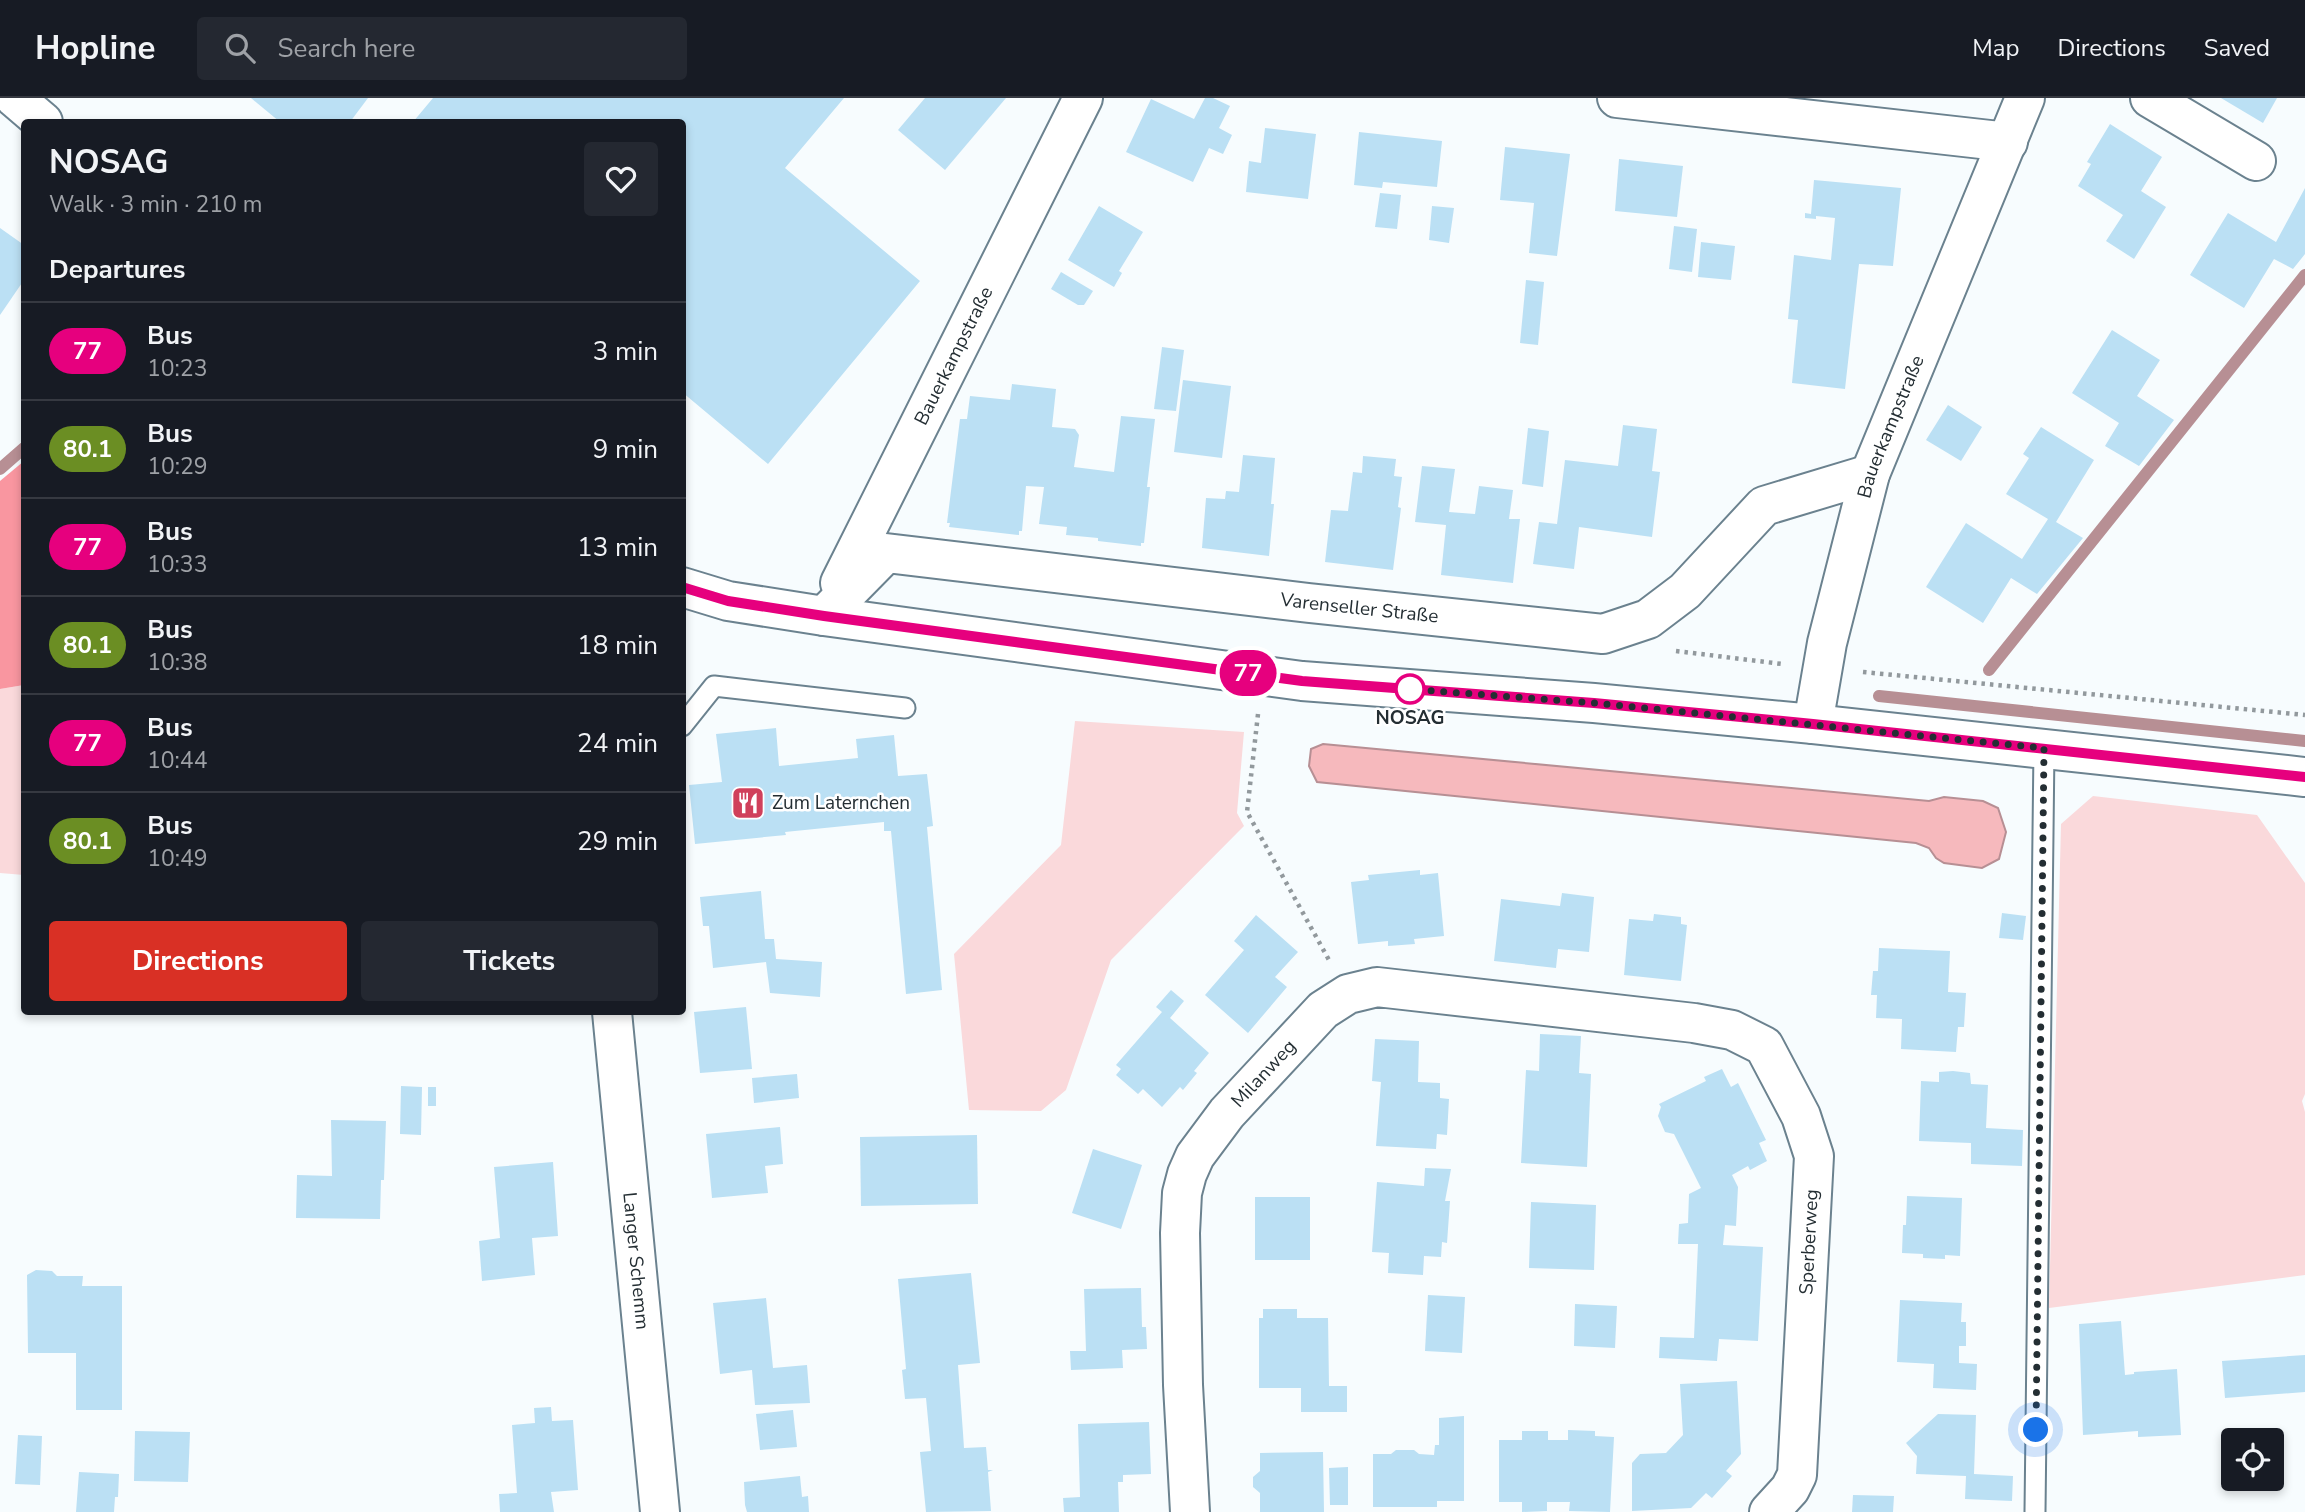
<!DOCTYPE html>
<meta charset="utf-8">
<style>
body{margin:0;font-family:"Nunito Sans",sans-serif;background:#242831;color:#f1f3f6;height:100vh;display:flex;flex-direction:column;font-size:26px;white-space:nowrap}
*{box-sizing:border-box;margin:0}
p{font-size:23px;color:#9ea1a6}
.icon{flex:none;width:38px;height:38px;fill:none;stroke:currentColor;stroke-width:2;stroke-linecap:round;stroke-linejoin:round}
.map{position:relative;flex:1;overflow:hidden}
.panel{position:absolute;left:21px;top:21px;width:665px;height:896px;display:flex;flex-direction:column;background:#171b24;border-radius:7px;box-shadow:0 4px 10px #0003}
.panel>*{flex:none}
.badge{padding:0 14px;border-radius:23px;font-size:24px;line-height:46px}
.fabs{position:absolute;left:2221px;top:1330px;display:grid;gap:14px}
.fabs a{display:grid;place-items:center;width:63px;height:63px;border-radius:7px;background:#171b24;box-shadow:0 4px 10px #0003;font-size:35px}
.you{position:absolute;width:35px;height:35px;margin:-18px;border:5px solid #fff;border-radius:50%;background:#1a73e8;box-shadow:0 0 0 10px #1a73e833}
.map>.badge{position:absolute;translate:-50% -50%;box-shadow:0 0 0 4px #fff}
h2{padding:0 28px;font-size:26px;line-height:63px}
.round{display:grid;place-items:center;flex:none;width:74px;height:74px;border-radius:7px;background:#242831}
.headline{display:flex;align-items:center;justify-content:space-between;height:119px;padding:0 28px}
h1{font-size:33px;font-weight:700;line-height:52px}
.action{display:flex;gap:14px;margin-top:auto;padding:14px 28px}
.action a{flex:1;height:80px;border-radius:7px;background:#d93025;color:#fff;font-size:28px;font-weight:700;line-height:80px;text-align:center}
.action a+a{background:#242831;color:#f1f3f6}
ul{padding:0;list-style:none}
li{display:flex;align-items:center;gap:21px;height:98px;padding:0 28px;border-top:2px solid #363941}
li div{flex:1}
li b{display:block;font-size:26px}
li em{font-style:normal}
li .badge{min-width:77px;font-weight:700;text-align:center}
header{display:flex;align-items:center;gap:42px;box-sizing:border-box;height:98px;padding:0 35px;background:#171b24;border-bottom:2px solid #363941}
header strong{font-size:33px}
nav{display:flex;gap:38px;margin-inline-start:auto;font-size:24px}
.search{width:490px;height:63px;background:#242831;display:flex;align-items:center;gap:18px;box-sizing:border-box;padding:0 24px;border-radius:7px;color:#9ea1a6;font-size:26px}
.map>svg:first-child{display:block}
.green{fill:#fad9db}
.forest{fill:#f996a0}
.water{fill:#f6b9bd;stroke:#b78f94;stroke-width:2}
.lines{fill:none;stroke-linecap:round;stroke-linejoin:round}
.stream{stroke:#b78f94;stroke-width:12}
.building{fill:#bbe0f4}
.lane-casing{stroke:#6b828f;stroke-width:23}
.street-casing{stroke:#6b828f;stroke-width:42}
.secondary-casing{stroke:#6b828f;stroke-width:42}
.path{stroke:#92999d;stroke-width:4.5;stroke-dasharray:3.5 5;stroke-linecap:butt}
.lane{stroke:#fff;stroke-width:19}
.street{stroke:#fff;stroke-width:38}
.secondary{stroke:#fff;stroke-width:38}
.line-casing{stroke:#fff;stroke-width:16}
.line{stroke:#e6007e;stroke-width:10}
.walk{stroke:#242e33;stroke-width:7;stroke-dasharray:0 12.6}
.stop-dot{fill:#fff;stroke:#e6007e;stroke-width:3.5}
.labels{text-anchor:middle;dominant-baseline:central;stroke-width:5;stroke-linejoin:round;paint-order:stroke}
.street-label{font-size:19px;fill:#242e33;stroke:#fff}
.stop-label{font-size:19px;font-weight:bold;fill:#242e33;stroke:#fff}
.poi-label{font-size:19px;fill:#242e33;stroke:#fff;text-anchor:start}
</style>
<header>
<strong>Hopline</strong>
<div class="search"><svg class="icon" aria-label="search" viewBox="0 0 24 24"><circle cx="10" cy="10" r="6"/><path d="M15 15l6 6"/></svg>Search here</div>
<nav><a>Map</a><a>Directions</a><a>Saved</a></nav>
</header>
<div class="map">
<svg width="2305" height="1414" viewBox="0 0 2305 1414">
<rect width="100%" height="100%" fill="#f7fcfe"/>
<g class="green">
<path d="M24,587V777L0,775V591Z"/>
<path d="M1075,623L1244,634L1237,715L1244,728L1111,862L1066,992L1041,1013L969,1012L954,856L1061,747Z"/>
<path d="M2093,698L2257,717L2305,785V996L2302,1003L2305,1014V1177L2049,1210L2061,726Z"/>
</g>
<path class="forest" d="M24,363V587L0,591V383Z"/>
<path class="water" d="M1323,646L1929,703L1944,699L1983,703L1998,710L2006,734L1999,761L1982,770L1944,765L1936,760L1929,750L1916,745L1317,684L1309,668L1311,651Z"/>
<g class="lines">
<g class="stream">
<path d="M0,371L24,350"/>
<path d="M1989,572L2305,177"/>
<path d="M1879,598L2305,643"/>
</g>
</g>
<g class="building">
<path d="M251,0H368L350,24H280Z"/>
<path d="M433,0H844L785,70L920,183L768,366L682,294V24H413Z"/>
<path d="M925,0H1006L945,72L898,32Z"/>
<path d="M1205,0H1213L1230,8L1219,30L1232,37L1223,56L1209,50L1193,84L1126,54L1151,1L1194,21Z"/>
<path d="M2221,0H2277L2263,25Z"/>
<path d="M2110,26L2162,59L2141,93L2166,109L2134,161L2106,143L2123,117L2078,88L2091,66L2087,64Z"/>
<path d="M1265,30L1316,36L1308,101L1246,94L1249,63L1261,65Z"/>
<path d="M1359,34L1442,43L1437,89L1383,84L1382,90L1354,87Z"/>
<path d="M1505,49L1570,56L1557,158L1529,155L1534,105L1500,102Z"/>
<path d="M1619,61L1683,68L1677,119L1615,113Z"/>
<path d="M1814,82L1901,90L1893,168L1859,166L1845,291L1792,285L1798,222L1788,221L1794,157L1831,162L1835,120L1816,118V121L1805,120V115L1811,116Z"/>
<path d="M2305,90V156L2293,171L2274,161L2244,210L2190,177L2228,115L2276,144Z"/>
<path d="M1380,95L1401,97L1397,131L1375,129Z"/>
<path d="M1099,108L1143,134L1119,173L1122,175L1114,189L1068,162Z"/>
<path d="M1432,108L1454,110L1449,145L1429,142Z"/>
<path d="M1674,128L1697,131L1692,174L1669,171Z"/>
<path d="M0,130L24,147V182L0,217Z"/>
<path d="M1701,144L1735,148L1731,182L1698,179Z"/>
<path d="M1061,174L1093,193L1084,207H1078L1051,191Z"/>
<path d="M1526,182L1544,184L1538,247L1520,245Z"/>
<path d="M2112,232L2160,262L2137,298L2174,322L2139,368L2105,348L2119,325L2072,295Z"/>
<path d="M1162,249L1184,252L1176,313L1154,311Z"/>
<path d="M1183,282L1231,288L1222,360L1174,354Z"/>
<path d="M1012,286L1056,291L1052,329L1075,331L1079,337L1074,369L1114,374L1121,318L1155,321L1147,389H1150L1144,445H1141V448L1098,443V440L1066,437L1067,429L1039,426L1044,389L1026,388L1022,433H1019V437L949,429L950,425H947L960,321H967L970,298L1010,302Z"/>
<path d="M1948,307L1982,329L1961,363L1926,342Z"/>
<path d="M1623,327L1657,331L1652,373L1660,374L1652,439L1579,429L1574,471L1533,466L1539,424L1557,426L1565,362L1618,368Z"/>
<path d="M2041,329L2094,362L2056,424L2083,440L2037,496L2011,480L1983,525L1926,489L1966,425L2022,461L2048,421L2006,396L2029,360L2023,356Z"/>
<path d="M1528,330L1549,333L1543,389L1522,386Z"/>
<path d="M1243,357L1275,360L1271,406H1274L1269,458L1202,450L1206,400L1225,401L1226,393L1239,394Z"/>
<path d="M1363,358L1396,361L1394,378L1402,379L1398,409L1401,410L1393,472L1325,464L1331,412L1348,413L1353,374L1362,375Z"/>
<path d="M1422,368L1455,371L1449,414L1475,416L1479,388L1513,392L1509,421H1520L1513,485L1441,477L1446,427L1415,424Z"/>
<path d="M776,630L779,668L858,660L856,641L894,637L898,678L927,676L933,728L927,729L942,892L906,896L891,733H884V724L785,734L786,737L695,746L689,687L722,684L716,636Z"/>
<path d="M1420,772V777L1438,775L1444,838L1414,841L1415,846L1388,848V843L1358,846L1351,784L1369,782L1368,777Z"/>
<path d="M761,793L765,841H774L776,861L822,864L820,899L770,895L766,864L713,870L709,828H703L700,799Z"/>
<path d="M1562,795L1594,799L1589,854L1558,851L1556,870L1494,863L1501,801L1560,808Z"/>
<path d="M2002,815L2026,818L2023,842L1999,840Z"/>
<path d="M1654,816L1681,819V826L1687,827L1681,883L1624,877L1629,821L1653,823Z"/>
<path d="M1256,817L1298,854L1275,879L1287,889L1248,935L1205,897L1244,852L1234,843Z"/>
<path d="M1879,850L1950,853L1948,894L1966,895L1964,929H1958L1956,954L1901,951L1902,921L1876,920L1877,897H1871L1873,873H1878Z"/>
<path d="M1171,892L1184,903L1170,920L1209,955L1194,973L1197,975L1183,992L1180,989L1162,1009L1143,991L1138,996L1116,977L1121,971L1116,967L1162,914L1156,909Z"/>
<path d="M746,909L752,971L700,975L694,914Z"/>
<path d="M1540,936L1581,938L1579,975L1591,976L1587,1069L1521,1065L1526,972L1539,973Z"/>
<path d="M1375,941L1419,943L1418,984L1440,985V1000L1449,1001L1447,1037L1437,1036L1436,1051L1376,1048L1381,984L1372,983Z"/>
<path d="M1722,971L1731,989L1738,985L1766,1042L1759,1045L1767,1063L1750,1072L1748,1068L1732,1077L1738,1089L1736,1128L1725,1127L1723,1147L1763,1149L1758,1243L1719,1241L1717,1263L1659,1260L1660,1239L1694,1240L1698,1146H1678L1679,1126L1688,1125L1689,1096L1701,1090L1674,1036L1665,1034L1658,1018L1661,1009L1659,1006L1706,983L1704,979Z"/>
<path d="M1953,973L1970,975L1971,986L1988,987L1986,1030L2023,1032L2022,1068L1971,1066V1045L1919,1043L1921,983L1939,984V974Z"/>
<path d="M797,976L799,1000L754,1005L752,980Z"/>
<path d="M401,988L422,989L421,1037L400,1036Z"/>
<rect x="428" y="989" width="8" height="19"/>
<path d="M331,1022L386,1023L384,1082H381L380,1121L296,1120L297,1077L332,1078Z"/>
<path d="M780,1029L783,1066L765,1068L768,1095L712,1100L706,1036Z"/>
<path d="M977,1037L978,1106L861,1108L860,1039Z"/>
<path d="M1093,1051L1142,1067L1121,1131L1072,1115Z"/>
<path d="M553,1064L558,1138L532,1140L535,1177L482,1183L479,1143L500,1140L494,1069Z"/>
<path d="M1425,1070L1451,1071L1445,1103H1450L1447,1145L1442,1144L1441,1159L1424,1158L1423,1177L1388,1175L1389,1155L1372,1154L1377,1084L1424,1088Z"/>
<path d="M1907,1098L1962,1100L1960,1158L1945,1157V1161L1923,1160V1156L1902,1155L1903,1127H1906Z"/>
<rect x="1255" y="1099" width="55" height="63"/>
<path d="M1531,1104L1596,1107L1594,1172L1529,1170Z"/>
<path d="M36,1172L52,1173L57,1178H83L82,1188H122V1312H76V1255H28L27,1177Z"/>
<path d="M971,1175L980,1265L958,1267L963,1335L964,1350L986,1349L988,1372H993L988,1374L991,1413L926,1414L920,1354L931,1353L926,1300L905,1301L902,1272L906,1271L898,1181Z"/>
<path d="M1141,1190L1142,1229H1146L1147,1251L1122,1252L1123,1270L1071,1272L1070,1253H1086L1084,1191Z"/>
<path d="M1428,1197L1465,1199L1462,1255L1425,1253Z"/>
<path d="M766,1200L773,1270L807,1267L810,1305L755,1307L752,1272L720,1276L713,1205Z"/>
<path d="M1900,1202L1962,1205L1961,1224H1966V1248H1959V1265L1977,1266L1976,1292L1933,1290L1934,1266L1897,1264Z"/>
<path d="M1575,1206L1617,1208L1615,1250L1574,1248Z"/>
<path d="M1263,1211H1297V1220H1328L1329,1288H1347V1314H1301V1290H1259V1220H1263Z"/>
<path d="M2121,1223L2125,1277L2134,1276V1274L2177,1271L2181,1337L2138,1339V1333L2083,1337L2079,1226Z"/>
<path d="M2305,1257V1294L2225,1300L2222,1263Z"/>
<path d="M1737,1283L1741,1356L1726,1373L1732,1378L1712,1400L1706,1395L1691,1410L1632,1413V1365L1640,1356L1666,1355L1683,1337L1680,1286Z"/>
<path d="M551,1309L552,1323L573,1322L578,1392L551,1394L554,1414H500L499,1396L517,1395L512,1327L535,1325L534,1310Z"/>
<path d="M793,1312L797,1349L760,1352L756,1316Z"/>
<path d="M1938,1316L1976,1317L1974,1376L2013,1378L2012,1403L1965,1401L1966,1378L1916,1376L1917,1358L1906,1345Z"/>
<path d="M1464,1318V1403H1437V1409H1373V1356H1391L1396,1352H1414L1419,1356L1434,1357L1435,1347H1439V1320Z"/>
<path d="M1149,1324L1151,1376L1123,1377V1384H1118L1119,1414H1064L1063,1400L1080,1399L1078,1326Z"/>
<path d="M1568,1332L1595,1333V1338L1614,1339L1610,1414L1569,1413L1570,1404H1547V1413L1522,1414V1404H1499V1342H1522V1333H1548V1342H1568Z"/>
<path d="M135,1333L190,1334L188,1384L134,1383Z"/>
<path d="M18,1337L42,1338L40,1387L15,1386Z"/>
<path d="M1323,1354L1324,1414H1260V1395L1253,1389V1379L1260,1373V1355Z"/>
<path d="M1348,1369V1407H1330L1329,1370Z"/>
<path d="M79,1374L119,1376L118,1399H115L114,1414H76Z"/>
<path d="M800,1378L802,1399L808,1398L809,1414H747L745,1407L744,1384Z"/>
<path d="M1853,1397L1894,1398L1893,1414H1852Z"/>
</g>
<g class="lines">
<defs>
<g id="lane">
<path d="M682,628L714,588L905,610"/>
<path d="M2035,1414L2044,650"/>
</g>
<g id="street">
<path d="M1617,0L2008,44"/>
<path d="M2150,0L2256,63"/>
<path id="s1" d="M840,485L1083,0"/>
<path id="s2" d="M824,518L886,455L1309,505L1603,536L1648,521L1685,493L1764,408L1870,376"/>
<path id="s3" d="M1813,626L1827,545L1870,376L2025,0"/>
<path id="s4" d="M1190,1414L1183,1287L1180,1135L1182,1095L1187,1076L1195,1058L1227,1015L1323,912L1348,896L1377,889L1694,925L1732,932L1764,948L1801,1018L1814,1058L1797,1377L1790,1391L1769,1414"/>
</g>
<g id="secondary">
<path d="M15,0L43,24"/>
<path d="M682,489L728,503L824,518L1302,583L1594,605L1813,626L2305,679"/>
<path id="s5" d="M612,914L660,1414"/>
</g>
</defs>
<use href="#lane" class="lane-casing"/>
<use href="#street" class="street-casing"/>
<use href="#secondary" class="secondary-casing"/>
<g class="path">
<path d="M1676,553L1782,566"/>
<path d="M1863,574L2305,617"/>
<path d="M1258,616L1247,714L1329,862"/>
</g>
<use href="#lane" class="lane"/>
<use href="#street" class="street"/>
<use href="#secondary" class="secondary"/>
</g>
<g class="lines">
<defs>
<path id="line" d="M682,489L728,503L824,518L1302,583L1594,605L1813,626L2305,679"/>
</defs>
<use href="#line" class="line-casing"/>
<use href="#line" class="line"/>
<path class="walk" d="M1410,591H1408L1594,605L2044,650L2036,1332"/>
</g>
<defs>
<symbol id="restaurant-square" viewBox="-11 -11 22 22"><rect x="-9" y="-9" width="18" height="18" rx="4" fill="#d0405b" stroke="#fff"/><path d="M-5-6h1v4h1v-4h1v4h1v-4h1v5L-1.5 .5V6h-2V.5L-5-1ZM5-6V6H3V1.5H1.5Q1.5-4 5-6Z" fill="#fff"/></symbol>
</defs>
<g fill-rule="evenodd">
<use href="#restaurant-square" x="729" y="686" width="38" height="38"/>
</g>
<circle class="stop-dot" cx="1410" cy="591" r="14"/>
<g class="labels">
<g class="street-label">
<text stroke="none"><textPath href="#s1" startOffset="254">Bauerkampstraße</textPath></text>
<text stroke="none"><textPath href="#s3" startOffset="308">Bauerkampstraße</textPath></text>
<text stroke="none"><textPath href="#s2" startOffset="565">Varenseller Straße</textPath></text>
<text stroke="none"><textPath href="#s4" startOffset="466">Milanweg</textPath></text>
<text transform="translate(1809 1144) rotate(-87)">Sperberweg</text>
<text stroke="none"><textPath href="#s5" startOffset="250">Langer Schemm</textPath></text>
</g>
<g class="stop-label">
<text x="1410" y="620">NOSAG</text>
</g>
<g class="poi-label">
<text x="772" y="705">Zum Laternchen</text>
</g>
</g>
</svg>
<div class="fabs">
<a><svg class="icon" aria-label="locate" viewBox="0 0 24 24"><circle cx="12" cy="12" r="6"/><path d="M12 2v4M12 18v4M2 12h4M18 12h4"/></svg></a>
</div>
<div class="you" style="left:2036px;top:1332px"></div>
<b class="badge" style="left:1248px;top:575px;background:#e6007e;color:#fff">77</b>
<section class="panel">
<div class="headline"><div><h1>NOSAG</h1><p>Walk · 3 min · 210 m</p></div><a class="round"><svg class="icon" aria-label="heart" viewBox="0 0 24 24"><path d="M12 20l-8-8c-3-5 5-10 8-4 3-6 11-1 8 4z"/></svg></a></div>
<h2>Departures</h2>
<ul>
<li><span class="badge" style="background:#e6007e;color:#fff">77</span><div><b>Bus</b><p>10:23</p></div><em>3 min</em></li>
<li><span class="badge" style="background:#6b8e23;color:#fff">80.1</span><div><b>Bus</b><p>10:29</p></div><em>9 min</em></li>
<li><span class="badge" style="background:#e6007e;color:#fff">77</span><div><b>Bus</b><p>10:33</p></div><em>13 min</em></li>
<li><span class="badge" style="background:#6b8e23;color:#fff">80.1</span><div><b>Bus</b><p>10:38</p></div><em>18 min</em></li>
<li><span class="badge" style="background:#e6007e;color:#fff">77</span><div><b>Bus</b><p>10:44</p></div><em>24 min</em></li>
<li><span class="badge" style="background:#6b8e23;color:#fff">80.1</span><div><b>Bus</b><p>10:49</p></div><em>29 min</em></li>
</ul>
<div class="action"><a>Directions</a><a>Tickets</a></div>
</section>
</div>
